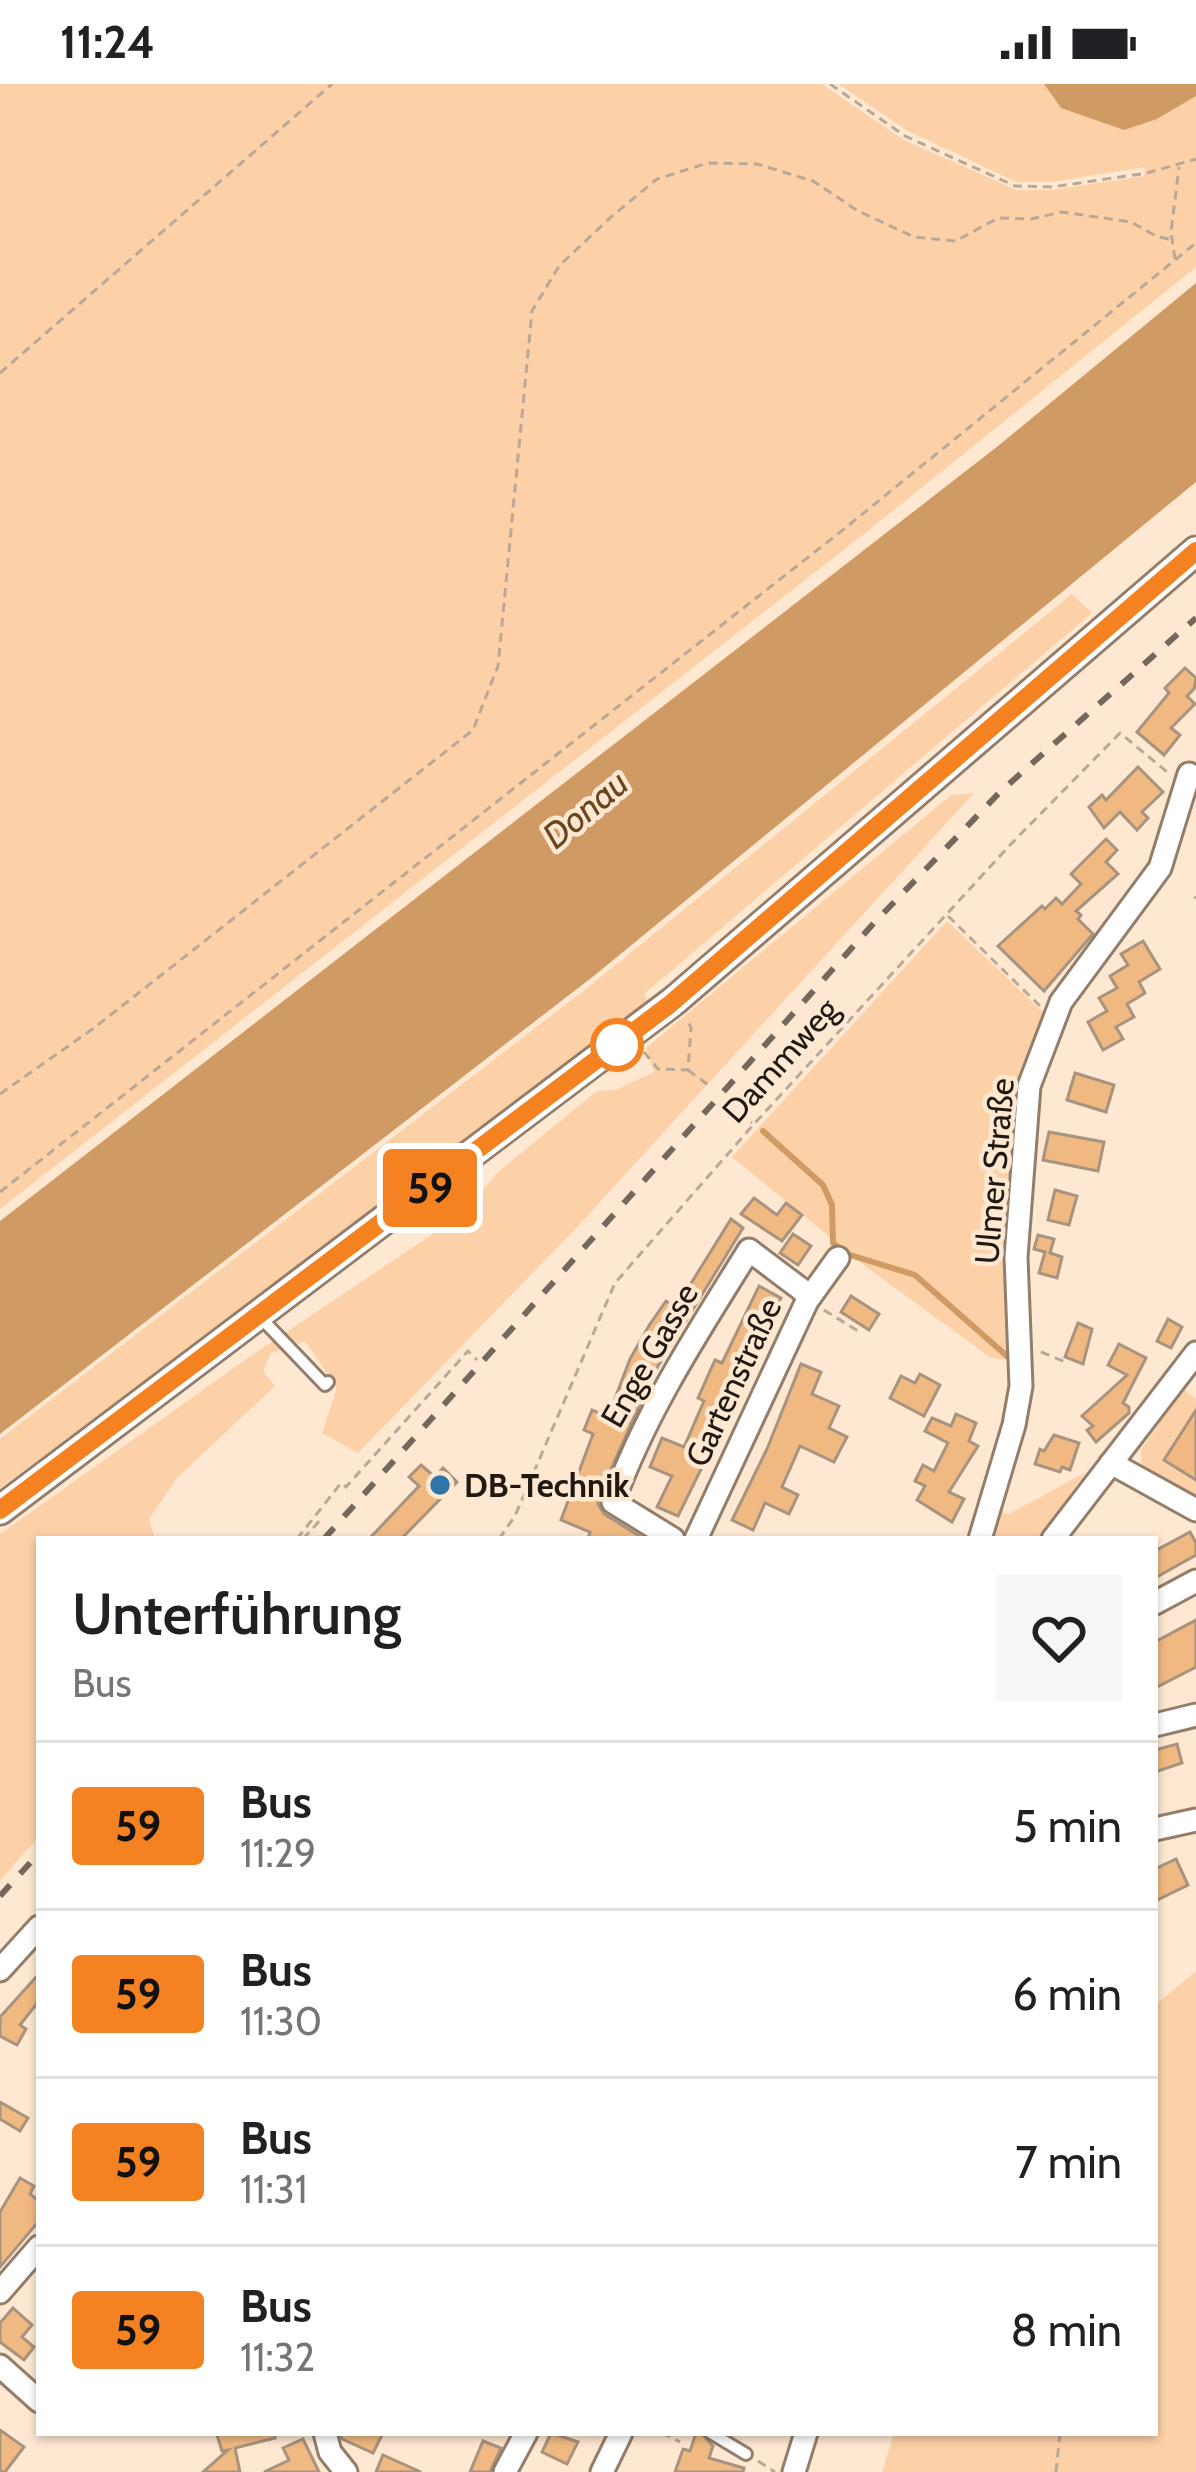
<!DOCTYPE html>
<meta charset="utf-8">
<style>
body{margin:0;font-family:Cabin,sans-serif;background:#f6f6f6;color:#202124;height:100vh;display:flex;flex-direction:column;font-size:45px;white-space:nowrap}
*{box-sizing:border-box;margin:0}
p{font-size:39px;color:#757577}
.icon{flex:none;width:66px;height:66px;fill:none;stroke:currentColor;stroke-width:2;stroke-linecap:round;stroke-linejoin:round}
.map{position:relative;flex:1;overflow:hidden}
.sheet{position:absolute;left:36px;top:1452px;width:1122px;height:900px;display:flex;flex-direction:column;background:#fff;border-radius:0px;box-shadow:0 3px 9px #0004}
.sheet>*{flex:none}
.badge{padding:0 24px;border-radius:9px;font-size:42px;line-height:78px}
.map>.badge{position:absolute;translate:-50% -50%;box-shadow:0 0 0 6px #fff}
.round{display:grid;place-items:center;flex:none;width:126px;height:126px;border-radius:0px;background:#f6f6f6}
.headline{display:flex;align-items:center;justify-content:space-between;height:204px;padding:0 36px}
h1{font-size:57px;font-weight:600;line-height:90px}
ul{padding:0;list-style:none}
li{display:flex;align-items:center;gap:36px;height:168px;padding:0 36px;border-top:3px solid #e0e0e0}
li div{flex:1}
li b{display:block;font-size:45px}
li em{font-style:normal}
li .badge{min-width:132px;font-weight:700;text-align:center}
.status{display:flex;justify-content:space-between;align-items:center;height:84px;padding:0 60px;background:#fff;direction:ltr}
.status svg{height:33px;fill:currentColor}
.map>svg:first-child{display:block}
.green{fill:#fdd1a7}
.water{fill:#d09a64}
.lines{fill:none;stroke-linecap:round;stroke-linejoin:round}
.stream{stroke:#d09a64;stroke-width:6}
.building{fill:#f1b982;stroke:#a8937f;stroke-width:3}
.lane-casing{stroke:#937e6b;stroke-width:16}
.street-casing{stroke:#937e6b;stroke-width:27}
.secondary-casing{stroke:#937e6b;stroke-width:33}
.path{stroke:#baa897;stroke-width:3;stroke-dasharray:9 6;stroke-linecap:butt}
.lane{stroke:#fff;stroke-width:10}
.street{stroke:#fff;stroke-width:21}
.secondary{stroke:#fff;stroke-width:27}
.rail{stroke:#75675b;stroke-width:6;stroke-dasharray:15 15;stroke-linecap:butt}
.line-casing{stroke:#fff;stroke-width:27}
.line{stroke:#f58220;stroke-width:18}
.stop-dot{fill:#fff;stroke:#f58220;stroke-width:6}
.poi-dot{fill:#3075aa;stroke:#fee8d2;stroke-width:4.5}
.labels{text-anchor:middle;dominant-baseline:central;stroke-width:9;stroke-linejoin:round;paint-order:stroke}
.street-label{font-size:33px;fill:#201811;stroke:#fee8d2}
.poi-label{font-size:33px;font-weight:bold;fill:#201811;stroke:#fee8d2;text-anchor:start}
.water-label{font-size:36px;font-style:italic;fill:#6b451d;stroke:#fee8d2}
</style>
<div class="status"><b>11:24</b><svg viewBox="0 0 49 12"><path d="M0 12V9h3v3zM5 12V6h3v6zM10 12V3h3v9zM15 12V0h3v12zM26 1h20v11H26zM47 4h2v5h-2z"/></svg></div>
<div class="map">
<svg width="1196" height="2388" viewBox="0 0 1196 2388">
<rect width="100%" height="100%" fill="#fee8d2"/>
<g class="green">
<path d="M0,0H822L904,56L1017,106H1052L1144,92L1145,83L1052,98H1016L908,47L838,0H1044L1061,24L1157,35L1196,12V183L869,446L0,1125Z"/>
<path d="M1072,510L1092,529L644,910L648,917L206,1253L0,1404V1355L591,901Z"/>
<path d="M974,709L578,1142L358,1369L322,1349L337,1304L305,1257L271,1269L263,1287L275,1302L177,1394L149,1435L155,1455H39V1752L0,1797V1450L255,1269L461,1131L499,1087L597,1007L616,1006L654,988L646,964L951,711Z"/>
<path d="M947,837L1047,932L1022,999L1017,1277L991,1274L865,1182L732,1073Z"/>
<path d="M1183,1305L1196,1315V1413L1141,1383V1366Z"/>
<path d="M1086,1388L1038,1455H989L998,1427L1009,1430Z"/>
<path d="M1196,1887V2388H882L894,2349H1155V1921Z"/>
</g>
<g class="water">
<path d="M1044,0H1196V12L1157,35L1124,46L1061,24Z"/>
<path d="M1196,199V398L595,891L0,1350V1137L998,362Z"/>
</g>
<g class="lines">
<path class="stream" d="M763,1047L823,1101L832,1121L833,1159L847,1170L915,1191L1008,1273"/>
</g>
<g class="building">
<path d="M1185,584L1196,594L1194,605L1187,612L1195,620L1171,644L1180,651L1164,671L1137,648L1169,609L1165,604Z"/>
<path d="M1138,683L1163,708L1142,728L1148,734L1137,746L1120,728L1104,744L1089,723L1102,711L1106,716Z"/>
<path d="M1106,755L1117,766L1106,778L1118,790L1076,827L1081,831L1078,835L1093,850L1044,907L998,862L1042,822L1045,825L1056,814L1062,820L1081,800L1071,790Z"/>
<path d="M1143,857L1160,885L1139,898L1145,909L1127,920L1134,933L1116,943L1123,955L1103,966L1088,938L1107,927L1099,914L1117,904L1110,892L1128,881L1121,870Z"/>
<path d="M1075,989L1114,1001L1106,1028L1067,1016Z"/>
<path d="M1049,1048L1104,1058L1098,1087L1043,1076Z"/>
<path d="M1055,1106L1077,1112L1069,1141L1048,1136Z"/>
<path d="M754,1114L777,1131L786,1119L802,1131L782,1157L741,1130Z"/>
<path d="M731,1135L743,1144L655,1287L599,1412L598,1420L604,1430L644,1455H588L590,1448L561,1436L593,1350L584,1346L592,1326L608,1333L630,1275L650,1240L666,1217L673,1222L680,1217Z"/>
<path d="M793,1150L811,1162L798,1181L780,1169Z"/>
<path d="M1038,1151L1054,1155L1050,1169L1062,1173L1057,1194L1039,1189L1045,1168L1034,1165Z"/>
<path d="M759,1202L781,1214L761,1245L715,1357L678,1432L657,1423L672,1392L650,1383L662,1354L684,1363L704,1317L698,1314L715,1276L722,1279Z"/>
<path d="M851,1212L879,1230L869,1246L841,1228Z"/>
<path d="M1168,1235L1182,1243L1171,1264L1157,1257Z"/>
<path d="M1078,1239L1092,1245L1083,1280L1065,1273Z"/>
<path d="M1119,1260L1146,1274L1123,1319L1129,1323V1329L1096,1358L1087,1346L1093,1342L1082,1332L1127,1291L1108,1281Z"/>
<path d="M801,1280L821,1288L812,1310L839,1322L829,1344L847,1353L834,1378L800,1362L782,1403L798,1411L789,1430L765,1419L753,1446L732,1436L767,1365Z"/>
<path d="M920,1290L940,1301L924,1332L890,1314L901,1292L915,1299Z"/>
<path d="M1196,1326V1396L1164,1376Z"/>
<path d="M956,1330L976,1339L969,1357L978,1362L949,1408L964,1415L952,1438L917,1416L925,1402L915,1397L923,1381L934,1387L948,1359L925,1347L932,1334L951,1342Z"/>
<path d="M1054,1351L1079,1359L1070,1386L1062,1383L1060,1388L1035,1380L1040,1365L1044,1367Z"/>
<path d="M421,1381L435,1393L443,1384L457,1398L401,1455H369L419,1402L409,1393Z"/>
<path d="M1190,1448L1196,1459V1471L1155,1494V1467Z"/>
<path d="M1196,1536V1583L1155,1604V1558Z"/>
<path d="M1177,1660L1182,1679L1155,1688V1666Z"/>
<path d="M1176,1775L1188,1801L1155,1817V1785Z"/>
<path d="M39,1890V1917L20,1941L26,1945L17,1961L0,1952V1933Z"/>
<path d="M0,2018L28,2034L20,2047L0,2035Z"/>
<path d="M20,2094L34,2102L30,2110L39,2117V2137L0,2183V2128Z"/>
<path d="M13,2224L32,2241L22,2253L34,2263L24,2276L0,2258V2239Z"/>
<path d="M0,2346L24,2363L5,2388H0Z"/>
<path d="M226,2349H275V2354L235,2364L240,2388H203L228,2366L222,2367L217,2351Z"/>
<path d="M340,2349H383L373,2369L342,2355Z"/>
<path d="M551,2349L578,2358L567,2380L542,2368Z"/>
<path d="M696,2349H701L713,2362L709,2374L744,2384L743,2388H675L683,2365L690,2367Z"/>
<path d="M303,2355L319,2388H264L289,2376L283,2364Z"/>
<path d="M483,2357L501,2364L490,2388H470Z"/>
<path d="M383,2371L421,2388H376Z"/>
</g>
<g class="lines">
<defs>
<g id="lane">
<path d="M260,1233L325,1301L328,1298"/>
<path d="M711,2349L746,2370"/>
</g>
<g id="street">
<path d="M1111,1379L1196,1426"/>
<path d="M673,1455L613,1418C646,1327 698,1248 749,1166L810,1212"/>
<path d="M696,1455L807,1217L838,1174"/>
<path d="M980,1455L1014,1341L1021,1302L1016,1173L1029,1002L1061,918L1160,784L1189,690"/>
<path d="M1053,1455L1196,1269"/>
<path d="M1155,1519L1196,1497"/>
<path d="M1155,1641L1196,1631"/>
<path d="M1155,1745L1196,1736"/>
<path d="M0,1886L39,1843"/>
<path d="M0,2208L39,2163"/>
<path d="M0,2282L39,2317"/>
<path d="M325,2349L330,2368L346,2388"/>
<path d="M505,2388L526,2349"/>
<path d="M602,2388L621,2349"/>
<path d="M794,2388L806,2349"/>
</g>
<path id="secondary" d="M0,1426L675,916L1196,467"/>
</defs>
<use href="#lane" class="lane-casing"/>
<use href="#street" class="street-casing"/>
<use href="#secondary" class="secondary-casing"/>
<g class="path">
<path d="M830,0L905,52L1015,102L1052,103L1147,89L1196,75"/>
<path d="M1175,175L1171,148L1179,83"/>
<path d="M0,289L332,0"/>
<path d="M1194,813L1196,814"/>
<path d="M948,832L1040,922"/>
<path d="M644,968L658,985L688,986L691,944L687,935"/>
<path d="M688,986L711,1003"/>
<path d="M0,1010L94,944L473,646L498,582L532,227L559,182L611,133L657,95L708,79L757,80L813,97L858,127L914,153L956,157L998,134L1031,135L1062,128L1131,138L1156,152L1173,156"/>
<path d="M739,1029L752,1039"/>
<path d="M0,1108L844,445L1196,159"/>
<path d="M433,1130L456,1123L466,1105"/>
<path d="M824,1226L858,1247"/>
<path d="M1041,1268L1068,1279"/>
<path d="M297,1455L341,1399L346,1403L468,1267L477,1276"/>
<path d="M303,1455L323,1433"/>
<path d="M499,1455L515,1432L615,1199L754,1040L1011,760L1120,649L1167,688"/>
<path d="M662,2349L680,2358"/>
<path d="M758,2377L775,2388"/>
<path d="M1056,2388L1060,2349"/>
</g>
<use href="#lane" class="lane"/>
<use href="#street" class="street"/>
<use href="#secondary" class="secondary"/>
<g class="rail">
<path d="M324,1455L874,839L1001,707L1196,534"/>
<path d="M0,1812L39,1769"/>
</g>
</g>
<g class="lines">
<defs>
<path id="line" d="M0,1426L669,921L1196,467"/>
</defs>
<use href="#line" class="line-casing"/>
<use href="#line" class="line"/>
</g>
<circle class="stop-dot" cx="617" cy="961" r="24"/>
<circle class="poi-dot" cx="440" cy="1401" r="12"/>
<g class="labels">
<g class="street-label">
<text transform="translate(780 976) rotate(-48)">Dammweg</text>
<text transform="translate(994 1087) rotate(-85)">Ulmer Straße</text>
<text transform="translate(649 1271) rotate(-60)">Enge Gasse</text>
<text transform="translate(733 1298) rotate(-65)">Gartenstraße</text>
</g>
<g class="poi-label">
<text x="464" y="1401">DB-Technik</text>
</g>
<g class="water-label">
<text transform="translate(585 725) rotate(-40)">Donau</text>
</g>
</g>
</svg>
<b class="badge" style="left:430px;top:1104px;background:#f58220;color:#111">59</b>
<section class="sheet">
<div class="headline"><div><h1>Unterführung</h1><p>Bus</p></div><a class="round"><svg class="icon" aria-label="heart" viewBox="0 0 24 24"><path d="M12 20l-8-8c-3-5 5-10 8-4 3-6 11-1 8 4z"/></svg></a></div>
<ul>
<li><span class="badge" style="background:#f58220;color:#111">59</span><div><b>Bus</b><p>11:29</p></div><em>5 min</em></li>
<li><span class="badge" style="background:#f58220;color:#111">59</span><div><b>Bus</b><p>11:30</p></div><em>6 min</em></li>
<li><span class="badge" style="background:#f58220;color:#111">59</span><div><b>Bus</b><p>11:31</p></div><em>7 min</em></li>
<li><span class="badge" style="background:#f58220;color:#111">59</span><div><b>Bus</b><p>11:32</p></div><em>8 min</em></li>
</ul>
</section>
</div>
